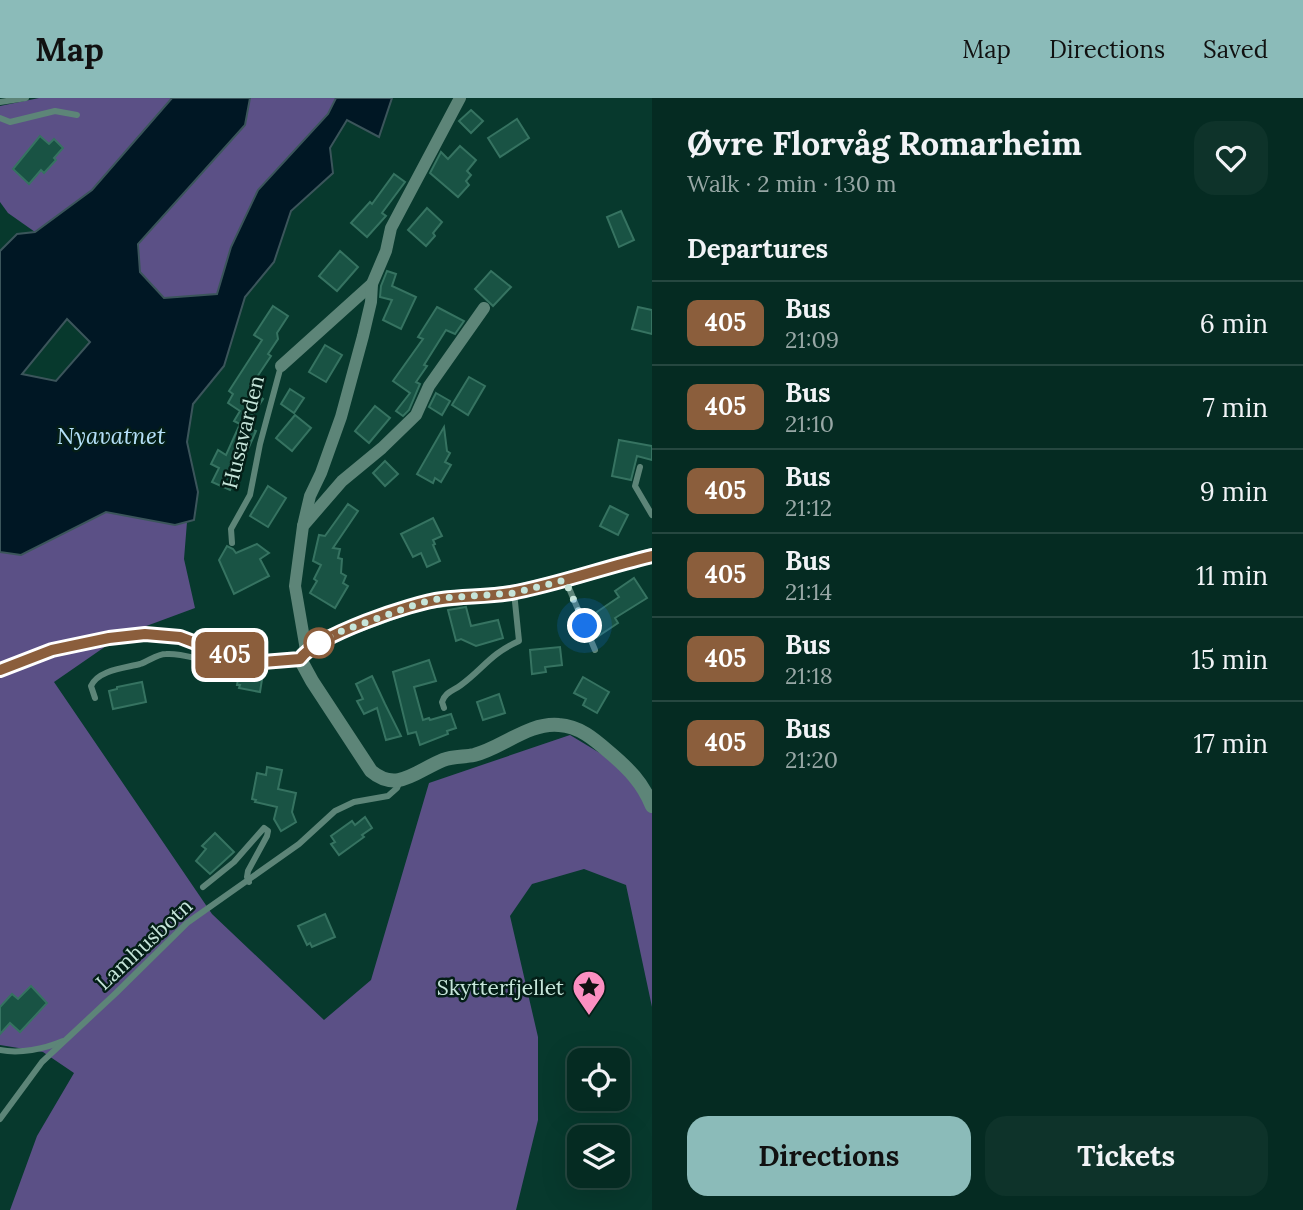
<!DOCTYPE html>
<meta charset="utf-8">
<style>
body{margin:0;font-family:Lora,serif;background:#0e332a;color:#f1f3f6;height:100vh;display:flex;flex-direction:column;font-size:26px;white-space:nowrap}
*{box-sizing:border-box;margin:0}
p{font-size:23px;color:#97a7a5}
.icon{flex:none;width:38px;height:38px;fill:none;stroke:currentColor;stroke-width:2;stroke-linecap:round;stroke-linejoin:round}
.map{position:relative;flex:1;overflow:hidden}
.drawer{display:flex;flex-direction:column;background:#052b22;width:651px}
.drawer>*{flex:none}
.badge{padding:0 14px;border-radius:10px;font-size:24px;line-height:46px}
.controls{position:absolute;left:567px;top:950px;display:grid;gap:14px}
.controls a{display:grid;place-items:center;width:63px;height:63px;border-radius:14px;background:#052b22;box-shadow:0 7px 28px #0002,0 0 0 2px #264740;font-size:35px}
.you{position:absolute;width:35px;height:35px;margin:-18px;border:5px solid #fff;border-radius:50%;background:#1a73e8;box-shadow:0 0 0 10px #1a73e833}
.map>.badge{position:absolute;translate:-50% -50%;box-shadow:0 0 0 4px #fff}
h2{padding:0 35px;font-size:26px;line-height:63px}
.round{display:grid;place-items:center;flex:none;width:74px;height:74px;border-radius:21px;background:#0e332a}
.headline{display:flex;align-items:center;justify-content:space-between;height:119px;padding:0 35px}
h1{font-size:33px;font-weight:700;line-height:52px}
.button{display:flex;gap:14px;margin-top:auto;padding:14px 35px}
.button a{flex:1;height:80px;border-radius:21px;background:#8bbbb9;color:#111;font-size:28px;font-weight:700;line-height:80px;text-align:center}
.button a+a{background:#0e332a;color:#f1f3f6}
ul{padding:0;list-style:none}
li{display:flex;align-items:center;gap:21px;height:84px;padding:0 35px;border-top:2px solid #264740}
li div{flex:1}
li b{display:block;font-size:26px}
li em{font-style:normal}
li .badge{min-width:77px;font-weight:700;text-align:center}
header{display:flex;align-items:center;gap:42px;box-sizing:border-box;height:98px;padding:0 35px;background:#8bbbb9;color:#111}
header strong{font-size:33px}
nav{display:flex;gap:38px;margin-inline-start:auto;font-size:24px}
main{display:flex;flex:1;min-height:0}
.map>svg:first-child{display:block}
.green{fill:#5b5086}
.water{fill:#001724;stroke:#3b555b;stroke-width:2;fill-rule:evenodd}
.building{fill:#195344;stroke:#367361;stroke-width:2}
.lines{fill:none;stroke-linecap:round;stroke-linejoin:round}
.service{stroke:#5d8578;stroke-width:6}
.minor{stroke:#5d8578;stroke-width:12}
.tertiary{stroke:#5d8578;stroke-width:14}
.line-casing{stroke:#fff;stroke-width:16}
.line{stroke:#8b5e3c;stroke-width:10}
.walk{stroke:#c6e5da;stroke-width:7;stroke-dasharray:0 12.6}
.stop-dot{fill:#fff;stroke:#8b5e3c;stroke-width:3.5}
.labels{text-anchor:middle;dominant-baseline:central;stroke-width:5;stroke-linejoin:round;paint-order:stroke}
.street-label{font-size:21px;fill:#c6e5da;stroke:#041e17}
.poi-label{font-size:21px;fill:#c6e5da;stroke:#041e17;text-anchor:end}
.water-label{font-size:23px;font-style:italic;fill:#b5e0f8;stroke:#041e17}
</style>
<header>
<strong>Map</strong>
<nav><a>Map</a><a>Directions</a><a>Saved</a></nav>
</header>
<main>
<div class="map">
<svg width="652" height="1112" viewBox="0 0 652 1112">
<rect width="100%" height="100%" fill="#07392d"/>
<g class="green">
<path d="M39,0H172L92,92L35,134L8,115L0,104V8Z"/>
<path d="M250,0H336L328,16L231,149L217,196L163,200L140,174L138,146L245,27Z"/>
<path d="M106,414L175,427L187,424L184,461L195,510L122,537L54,584L212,816L324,922L371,882L429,685L570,637L628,672L652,701V909L626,787L584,771L532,786L510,818L538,939V1022L516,1112H10L37,1038L74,975L43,954L0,947V454L21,457Z"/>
</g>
<path class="water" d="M172,0H250L245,27L138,146L140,174L164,200L217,196L231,149L258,92L328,16L336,0H392L379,39L347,22L330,50L333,75L291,113L274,164L245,199L224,268L193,306L187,344L198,394L194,422L175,427L106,414L21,457L0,454V153L17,136L35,134L92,92ZM67,221L90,244L56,283L22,276Z"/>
<g class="building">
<path d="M471,12L483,23L471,35L459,23Z"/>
<path d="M517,21L529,40L500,59L488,40Z"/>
<path d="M40,38L49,46L54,41L63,50L54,60L56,62L44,75L41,72L29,86L13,71Z"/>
<path d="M460,48L476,62L467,73L471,77L466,83L469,87L458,99L430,75L441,54L448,61Z"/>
<path d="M394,76L405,84L382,115L386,118L367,139L351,125L370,104L372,106Z"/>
<path d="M427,110L442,124L433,135L435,138L426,148L408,132Z"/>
<path d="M621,113L634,142L619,149L607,119Z"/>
<path d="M340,153L358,169L337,193L319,178Z"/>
<path d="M387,173L396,176L392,188L416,199L401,231L383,222L392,202L380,199L381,188Z"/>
<path d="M491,173L511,189L493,208L475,191Z"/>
<path d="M273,208L288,218L277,235L278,241L268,256L271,258L255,282L262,287L256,296L263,301L245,329L256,333L230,392L212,384L219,370L211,366L218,352L226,357L240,326L234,323L240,313L228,305L233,296L229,293L262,242L254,237Z"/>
<path d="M437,209L464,223L455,236L446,232L424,267L427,268L416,284L420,286L409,312L403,318L396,313L410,295L393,283L423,241L418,239Z"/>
<path d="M638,209L652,212V236L632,231Z"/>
<path d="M325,247L342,257L326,284L309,274Z"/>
<path d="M469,279L485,288L468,317L452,307Z"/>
<path d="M290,291L304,300L294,315L281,306Z"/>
<path d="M436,295L450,303L442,317L429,309Z"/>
<path d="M375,308L390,320L369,345L355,333Z"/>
<path d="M295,317L311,330L292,353L276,340Z"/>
<path d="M444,329L447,353L450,355L445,364L451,367L441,384L435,380L433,385L417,376Z"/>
<path d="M619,342L652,348V362L637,358L631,382L612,378Z"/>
<path d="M385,363L398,376L385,388L373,375Z"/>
<path d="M268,388L286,400L268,429L250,418Z"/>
<path d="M348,406L358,413L333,450L340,451L338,460L342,461L341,475L346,478L343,485L348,488L335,510L310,495L317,483L314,481L321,467L313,463L319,437L325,438Z"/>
<path d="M610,408L628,417L618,437L600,428Z"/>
<path d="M433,420L442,438L433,442L435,446L433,447L440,463L427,469L421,455L413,459L401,436Z"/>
<path d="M257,446L269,455L260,461L269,478L234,496L219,462L227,448L233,451L236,455Z"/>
<path d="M634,480L647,500L615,520L618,525L597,539L588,520L616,501L619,499L615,493Z"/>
<path d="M466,509L471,528L498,522L503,540L476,548L461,541L456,543L448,512Z"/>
<path d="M560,549L562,567L545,569L546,574L532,576L530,552Z"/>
<path d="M429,562L436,583L414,589L423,622L429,620L430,622L451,616L456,630L447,633L448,636L420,647L416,634L408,636L393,574Z"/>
<path d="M243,571L263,575L260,594L239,590L240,587H237L239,575L242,576Z"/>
<path d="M372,578L385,606L401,638L386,642L377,610L364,616L357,603L363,601L356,586Z"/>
<path d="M583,579L609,594L597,615L583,607L586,601L574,595Z"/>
<path d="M142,584L146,604L113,611L109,593L117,591V589Z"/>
<path d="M499,596L505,615L483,622L477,604Z"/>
<path d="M267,669L282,672L278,691L296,695L292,714L296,724L281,733L274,721L277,709L255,704L256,702L252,701L257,675L266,677Z"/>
<path d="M365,719L372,730L362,737L364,739L339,757L331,746L335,744L331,738L352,723L355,727Z"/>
<path d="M215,735L234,754L210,776L196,763L206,751L202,748Z"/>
<path d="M325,816L335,839L312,849L310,845L307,847L298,828Z"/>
<path d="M31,888L47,905L20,934L10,925L0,936V909L12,896L18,901Z"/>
</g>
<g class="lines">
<g class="service">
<path d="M0,4L26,0"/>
<path d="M0,20L10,24L55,13L77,17"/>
<path d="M640,369L635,388L652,417"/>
<path d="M232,445L231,431L250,397L260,346L281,268"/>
<path d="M566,483L595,552"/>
<path d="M95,600L91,588C98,572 125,570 140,566C149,563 157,556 166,556C190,554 216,572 237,560"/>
<path d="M444,610L442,604C445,594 453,593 461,587C484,570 490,556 519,543L514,494"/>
<path d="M203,789L234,764L264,730L268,733L267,738L248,773L247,779L249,784"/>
<path d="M0,952C20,956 44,951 63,943"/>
<path d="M0,1021L42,964L116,895L187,825L299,746L335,713L354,704L388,698L397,690L400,683"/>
</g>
<g class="minor">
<path d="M281,268L372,186"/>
<path d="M303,428L310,398L321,375L341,319L363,238L371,204L372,186L386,153L391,130L460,0"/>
<path d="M306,552L295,488L303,428L342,383L382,350L416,317L429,288L484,210"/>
</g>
<g class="tertiary">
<path d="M300,561L312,583L371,673C397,695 416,673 443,662C453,658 464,659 474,657C502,650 529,624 559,627C579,628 594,641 609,654C628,670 643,685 652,708"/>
<path d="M300,561L306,552L332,537L420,505L514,494L574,480L652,457"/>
<path d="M0,572L52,552L109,540L145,536L180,539L214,552L263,564L300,561"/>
</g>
</g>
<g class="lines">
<defs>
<path id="line" d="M0,572L52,552L109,540L145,536L180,539L214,552L263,564L300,561C317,537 411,505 442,501C465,498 488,499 511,495C559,486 605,469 652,458"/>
</defs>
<use href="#line" class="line-casing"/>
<use href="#line" class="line"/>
<path class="walk" d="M319,545L342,533L420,505L443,500L514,495L565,482L585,528"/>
</g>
<defs>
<symbol id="sight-pin" viewBox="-11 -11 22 30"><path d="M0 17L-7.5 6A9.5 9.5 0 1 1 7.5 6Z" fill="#fc8fc1" stroke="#041e17"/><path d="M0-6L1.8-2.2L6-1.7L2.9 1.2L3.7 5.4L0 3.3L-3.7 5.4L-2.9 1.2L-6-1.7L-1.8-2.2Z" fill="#111"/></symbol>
</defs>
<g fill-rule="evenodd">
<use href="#sight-pin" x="570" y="870" width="38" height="52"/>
</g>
<circle class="stop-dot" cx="319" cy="545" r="14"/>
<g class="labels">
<g class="street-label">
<text transform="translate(243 334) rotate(-76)">Husavarden</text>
<text transform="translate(144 846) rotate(-43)">Lamhusbotn</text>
</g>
<g class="poi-label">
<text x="564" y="889">Skytterfjellet</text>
</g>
<g class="water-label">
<text x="111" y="337">Nyavatnet</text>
</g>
</g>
</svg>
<div class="controls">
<a><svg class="icon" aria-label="locate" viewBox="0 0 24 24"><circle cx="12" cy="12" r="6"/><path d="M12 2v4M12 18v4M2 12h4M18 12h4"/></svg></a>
<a><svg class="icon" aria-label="layers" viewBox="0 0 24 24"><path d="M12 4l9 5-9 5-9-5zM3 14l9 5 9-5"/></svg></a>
</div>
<div class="you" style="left:585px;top:528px"></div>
<b class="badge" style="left:230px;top:557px;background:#8b5e3c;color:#fff">405</b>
</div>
<section class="drawer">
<div class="headline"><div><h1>Øvre Florvåg Romarheim</h1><p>Walk · 2 min · 130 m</p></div><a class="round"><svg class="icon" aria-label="heart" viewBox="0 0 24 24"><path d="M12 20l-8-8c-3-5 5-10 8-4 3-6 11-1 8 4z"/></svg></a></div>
<h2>Departures</h2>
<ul>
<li><span class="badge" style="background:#8b5e3c;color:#fff">405</span><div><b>Bus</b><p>21:09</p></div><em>6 min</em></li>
<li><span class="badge" style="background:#8b5e3c;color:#fff">405</span><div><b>Bus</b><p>21:10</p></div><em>7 min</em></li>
<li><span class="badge" style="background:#8b5e3c;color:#fff">405</span><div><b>Bus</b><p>21:12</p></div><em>9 min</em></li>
<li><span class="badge" style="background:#8b5e3c;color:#fff">405</span><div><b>Bus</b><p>21:14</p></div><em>11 min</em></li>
<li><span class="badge" style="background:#8b5e3c;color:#fff">405</span><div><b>Bus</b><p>21:18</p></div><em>15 min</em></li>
<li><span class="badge" style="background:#8b5e3c;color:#fff">405</span><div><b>Bus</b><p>21:20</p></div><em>17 min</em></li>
</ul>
<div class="button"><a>Directions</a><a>Tickets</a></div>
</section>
</main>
